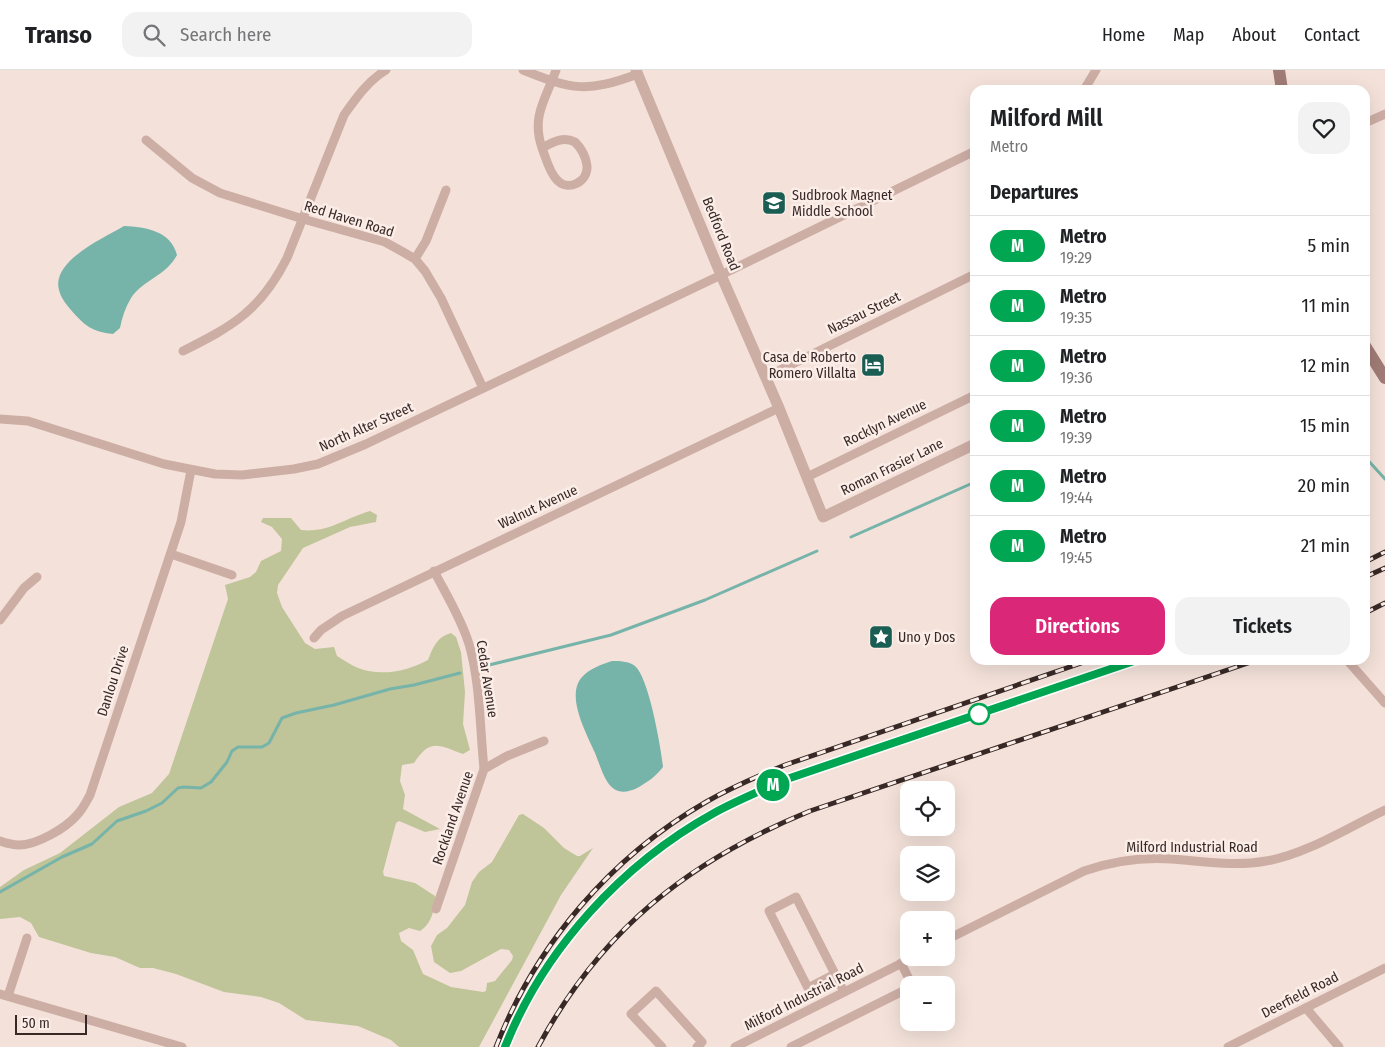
<!DOCTYPE html>
<meta charset="utf-8">
<style>
body{margin:0;font-family:"Fira Sans Condensed",sans-serif;background:#f2f2f2;color:#202124;height:100vh;display:flex;flex-direction:column;font-size:19px;white-space:nowrap}
*{box-sizing:border-box;margin:0}
p{font-size:16px;color:#757577}
.icon{flex:none;width:28px;height:28px;fill:none;stroke:currentColor;stroke-width:2;stroke-linecap:round;stroke-linejoin:round}
.map{position:relative;flex:1;overflow:hidden}
.details{position:absolute;left:970px;top:15px;width:400px;height:580px;display:flex;flex-direction:column;background:#fff;border-radius:15px;box-shadow:0 5px 20px #0002}
.details>*{flex:none}
.badge{padding:0 10px;border-radius:16px;font-size:18px;line-height:32px}
.controls{position:absolute;left:900px;top:711px;display:grid;gap:10px}
.controls a{display:grid;place-items:center;width:55px;height:55px;border-radius:10px;background:#fff;box-shadow:0 5px 20px #0002;font-size:25px}
.scale{position:absolute;left:15px;bottom:12px;width:72px;box-sizing:border-box;padding-left:5px;border:2px solid #382927;border-top:0;font-size:14px;line-height:18px;white-space:nowrap;color:#382927;-webkit-text-stroke:4px #fbede7;paint-order:stroke}
.map>.badge{position:absolute;translate:-50% -50%;box-shadow:0 0 0 2px #fff}
h2{padding:0 20px;font-size:19px;line-height:45px}
.round{display:grid;place-items:center;flex:none;width:52px;height:52px;border-radius:15px;background:#f2f2f2}
.headline{display:flex;align-items:center;justify-content:space-between;height:85px;padding:0 20px}
h1{font-size:24px;font-weight:600;line-height:38px}
.primary-button{display:flex;gap:10px;margin-top:auto;padding:10px 20px}
.primary-button a{flex:1;height:58px;border-radius:15px;background:#db2777;color:#fff;font-size:20px;font-weight:600;line-height:58px;text-align:center}
.primary-button a+a{background:#f2f2f2;color:#202124}
ul{padding:0;list-style:none}
li{display:flex;align-items:center;gap:15px;height:60px;padding:0 20px;border-top:1px solid #e0e0e0}
li div{flex:1}
li b{display:block;font-size:19px}
li em{font-style:normal}
li .badge{min-width:55px;font-weight:700;text-align:center}
header{display:flex;align-items:center;gap:30px;box-sizing:border-box;height:70px;padding:0 25px;background:#fff;border-bottom:1px solid #e0e0e0}
header strong{font-size:24px}
nav{display:flex;gap:28px;margin-inline-start:auto;font-size:18px}
.search{width:350px;height:45px;background:#f2f2f2;display:flex;align-items:center;gap:12px;box-sizing:border-box;padding:0 18px;border-radius:15px;color:#757577;font-size:19px}
.map>svg:first-child{display:block}
.green{fill:#bfc499}
.water{fill:#76b3a9}
.lines{fill:none;stroke-linecap:round;stroke-linejoin:round}
.stream{stroke:#76b3a9;stroke-width:3}
.minor{stroke:#cdaea5;stroke-width:9}
.tertiary{stroke:#cdaea5;stroke-width:11}
.secondary{stroke:#a17c76;stroke-width:12}
.rail-casing{stroke:#382927;stroke-width:5}
.rail{stroke:#fbede7;stroke-width:3;stroke-dasharray:9;stroke-linecap:butt}
.line-casing{stroke:#fff;stroke-width:11}
.line{stroke:#00a651;stroke-width:8}
.stop-dot{fill:#fff;stroke:#00a651;stroke-width:2.5}
.labels{text-anchor:middle;dominant-baseline:central;stroke-width:5;stroke-linejoin:round;paint-order:stroke}
.poi-label{font-size:14px;fill:#382927;stroke:#fbede7;text-anchor:start}
.street-label{font-size:14px;fill:#382927;stroke:#fbede7}
</style>
<header>
<strong>Transo</strong>
<div class="search"><svg class="icon" aria-label="search" viewBox="0 0 24 24"><circle cx="10" cy="10" r="6"/><path d="M15 15l6 6"/></svg>Search here</div>
<nav><a>Home</a><a>Map</a><a>About</a><a>Contact</a></nav>
</header>
<div class="map">
<svg width="1385" height="977" viewBox="0 0 1385 977">
<rect width="100%" height="100%" fill="#f4e2da"/>
<path class="green" d="M370,441L377,445L376,452L350,457L303,478L278,515L277,523L282,537L305,573L315,579L334,577L337,586C344,590 351,595 358,598C381,607 408,601 428,590C433,577 437,567 451,563L456,567L461,582L465,622L463,654L470,680L463,684C439,675 430,668 414,693L402,695L400,711L405,725L403,739L440,759L425,762L399,751L396,753L383,802L384,806L415,813L435,826C435,838 432,854 420,861L409,858L399,863L401,871L413,880L423,904L451,917L483,922L486,921L487,913L495,911L512,890L513,886L509,880L501,879L461,901L450,903L434,892L431,876L437,865L447,858L465,835L472,812L479,802L492,792L519,745L523,744L544,758L564,778L577,786H580L593,778L561,825L479,977H399L391,970L358,956L306,950L279,933L261,927L224,922L176,904L153,898H140L115,887L91,883L39,867L31,853L20,847L0,849V817L24,800L60,783L119,737L152,723L169,704L228,529L225,515L250,507L256,502L261,491L281,481L282,469L272,457L261,452L263,448H291L301,460C329,463 345,448 370,441Z"/>
<g class="water">
<path d="M124,156C146,157 171,161 177,185C167,205 143,210 131,228C125,238 122,248 120,258L113,264C92,262 84,255 71,240C66,234 61,228 59,220C51,191 104,168 124,156Z"/>
<path d="M612,591C620,591 628,591 635,596C649,608 661,678 663,697C656,706 649,711 639,717C609,733 604,705 595,683C587,664 565,626 582,607C589,599 602,594 612,591Z"/>
</g>
<g class="lines">
<g class="stream">
<path d="M1365,387L1385,409"/>
<path d="M851,467L975,412"/>
<path d="M485,596L611,565L705,530L817,481"/>
<path d="M0,822L62,787L92,774L117,751L146,741L162,733L178,718L184,717L201,718L211,712L227,692L232,681L238,677H262L269,673L282,648L296,643L334,635L390,619L414,615L460,603"/>
</g>
<g class="minor">
<path d="M523,0C573,20 586,23 638,4"/>
<path d="M1084,20L1096,0"/>
<path d="M1365,53L1385,44"/>
<path d="M146,70L192,108L220,123L303,149L385,172L403,182L415,189L425,201L441,228L483,318"/>
<path d="M542,78C546,88 549,102 557,110C568,122 588,112 587,96C586,87 581,78 575,72C563,66 553,72 542,78C531,46 546,29 556,0"/>
<path d="M415,189L426,171L446,120"/>
<path d="M183,281C233,256 261,240 287,188L344,45C356,28 368,11 386,0"/>
<path d="M766,307L975,204"/>
<path d="M0,349L28,351L164,394L215,404L242,405L294,399L318,394L366,374L721,205L975,81"/>
<path d="M807,407L975,325"/>
<path d="M171,484L232,505"/>
<path d="M434,501C446,524 461,548 469,574C480,611 480,659 484,699"/>
<path d="M0,550L24,518L37,507"/>
<path d="M314,568L321,560L342,546L779,338"/>
<path d="M1347,590L1385,633"/>
<path d="M0,771C6,773 13,775 19,775C37,775 66,758 77,745C83,739 86,732 90,725L181,452L191,400"/>
<path d="M436,839L484,699L507,686L544,671"/>
<path d="M946,870L1084,801C1113,791 1140,787 1171,789C1202,791 1234,797 1266,791C1305,785 1349,757 1385,740"/>
<path d="M901,893L912,915"/>
<path d="M835,904L796,827L769,841L808,918L835,904L844,922"/>
<path d="M0,924L182,977"/>
<path d="M8,926L27,868"/>
<path d="M1306,938L1339,977"/>
<path d="M662,977L631,944L656,921L702,972L697,977"/>
<path d="M735,977L912,888"/>
<path d="M791,977L909,918"/>
<path d="M1228,977L1385,898"/>
</g>
<path class="tertiary" d="M636,0L721,205L779,338L823,447L975,374"/>
<g class="secondary">
<path d="M1279,0L1282,20"/>
<path d="M1365,276L1385,308"/>
</g>
<defs>
<g id="rail">
<path d="M1365,492L1385,482"/>
<path d="M1365,507L1385,498"/>
<path d="M1365,543L1385,533"/>
<path d="M496,977C536,874 611,787 706,732C732,717 758,706 785,695L1090,590"/>
<path d="M505,977C544,879 622,794 714,743C738,729 764,719 790,708L1137,590"/>
<path d="M538,977C601,860 688,791 810,741L1257,590"/>
</g>
</defs>
<use href="#rail" class="rail-casing"/>
<use href="#rail" class="rail"/>
</g>
<g class="lines">
<defs>
<path id="line" d="M505,977C544,879 622,794 714,743C738,730 764,719 790,708L1137,590"/>
</defs>
<use href="#line" class="line-casing"/>
<use href="#line" class="line"/>
</g>
<defs>
<symbol id="school-square" viewBox="-11 -11 22 22"><rect x="-9" y="-9" width="18" height="18" rx="4" fill="#195d53" stroke="#fbede7"/><path d="M0-5L7-2L0 1L-7-2ZM-4 1L0 2.5L4 1V4Q0 6-4 4Z" fill="#fff"/></symbol>
<symbol id="hotel-square" viewBox="-11 -11 22 22"><rect x="-9" y="-9" width="18" height="18" rx="4" fill="#195d53" stroke="#fbede7"/><path d="M-6-4.5h1.5V1H6V5H4.5V3h-9V5H-6ZM-4 0a1.8 1.8 0 1 1 3.6 0ZM.5 0V-2.5h3Q6-2.5 6 0Z" fill="#fff"/></symbol>
<symbol id="sight-square" viewBox="-11 -11 22 22"><rect x="-9" y="-9" width="18" height="18" rx="4" fill="#195d53" stroke="#fbede7"/><path d="M0-6L1.8-2.2L6-1.7L2.9 1.2L3.7 5.4L0 3.3L-3.7 5.4L-2.9 1.2L-6-1.7L-1.8-2.2Z" fill="#fff"/></symbol>
</defs>
<g fill-rule="evenodd">
<use href="#school-square" x="760" y="119" width="28" height="28"/>
<use href="#hotel-square" x="859" y="281" width="28" height="28"/>
<use href="#sight-square" x="867" y="553" width="28" height="28"/>
</g>
<circle class="stop-dot" cx="979" cy="644" r="10"/>
<g class="labels">
<g class="poi-label">
<text x="792" y="125">Sudbrook Magnet<tspan x="792" dy="16">Middle School</tspan></text>
<text x="856" y="287" text-anchor="end">Casa de Roberto<tspan x="856" dy="16">Romero Villalta</tspan></text>
<text x="898" y="567">Uno y Dos</text>
</g>
<g class="street-label">
<text transform="translate(349 149) rotate(17)">Red Haven Road</text>
<text transform="translate(721 164) rotate(68)">Bedford Road</text>
<text transform="translate(864 243) rotate(-26)">Nassau Street</text>
<text transform="translate(885 353) rotate(-26)">Rocklyn Avenue</text>
<text transform="translate(366 357) rotate(-24)">North Alter Street</text>
<text transform="translate(892 397) rotate(-26)">Roman Frasier Lane</text>
<text transform="translate(538 437) rotate(-25)">Walnut Avenue</text>
<text transform="translate(487 609) rotate(81)">Cedar Avenue</text>
<text transform="translate(113 611) rotate(-72)">Danlou Drive</text>
<text transform="translate(453 748) rotate(-71)">Rockland Avenue</text>
<text x="1192" y="777">Milford Industrial Road</text>
<text transform="translate(1300 925) rotate(-27)">Deerfield Road</text>
<text transform="translate(804 927) rotate(-27)">Milford Industrial Road</text>
</g>
</g>
</svg>
<div class="controls">
<a><svg class="icon" aria-label="locate" viewBox="0 0 24 24"><circle cx="12" cy="12" r="6"/><path d="M12 2v4M12 18v4M2 12h4M18 12h4"/></svg></a>
<a><svg class="icon" aria-label="layers" viewBox="0 0 24 24"><path d="M12 4l9 5-9 5-9-5zM3 14l9 5 9-5"/></svg></a>
<a>+</a>
<a>−</a>
</div>
<div class="scale">50 m</div>
<b class="badge" style="left:773px;top:715px;background:#00a651;color:#fff">M</b>
<section class="details">
<div class="headline"><div><h1>Milford Mill</h1><p>Metro</p></div><a class="round"><svg class="icon" aria-label="heart" viewBox="0 0 24 24"><path d="M12 20l-8-8c-3-5 5-10 8-4 3-6 11-1 8 4z"/></svg></a></div>
<h2>Departures</h2>
<ul>
<li><span class="badge" style="background:#00a651;color:#fff">M</span><div><b>Metro</b><p>19:29</p></div><em>5 min</em></li>
<li><span class="badge" style="background:#00a651;color:#fff">M</span><div><b>Metro</b><p>19:35</p></div><em>11 min</em></li>
<li><span class="badge" style="background:#00a651;color:#fff">M</span><div><b>Metro</b><p>19:36</p></div><em>12 min</em></li>
<li><span class="badge" style="background:#00a651;color:#fff">M</span><div><b>Metro</b><p>19:39</p></div><em>15 min</em></li>
<li><span class="badge" style="background:#00a651;color:#fff">M</span><div><b>Metro</b><p>19:44</p></div><em>20 min</em></li>
<li><span class="badge" style="background:#00a651;color:#fff">M</span><div><b>Metro</b><p>19:45</p></div><em>21 min</em></li>
</ul>
<div class="primary-button"><a>Directions</a><a>Tickets</a></div>
</section>
</div>
